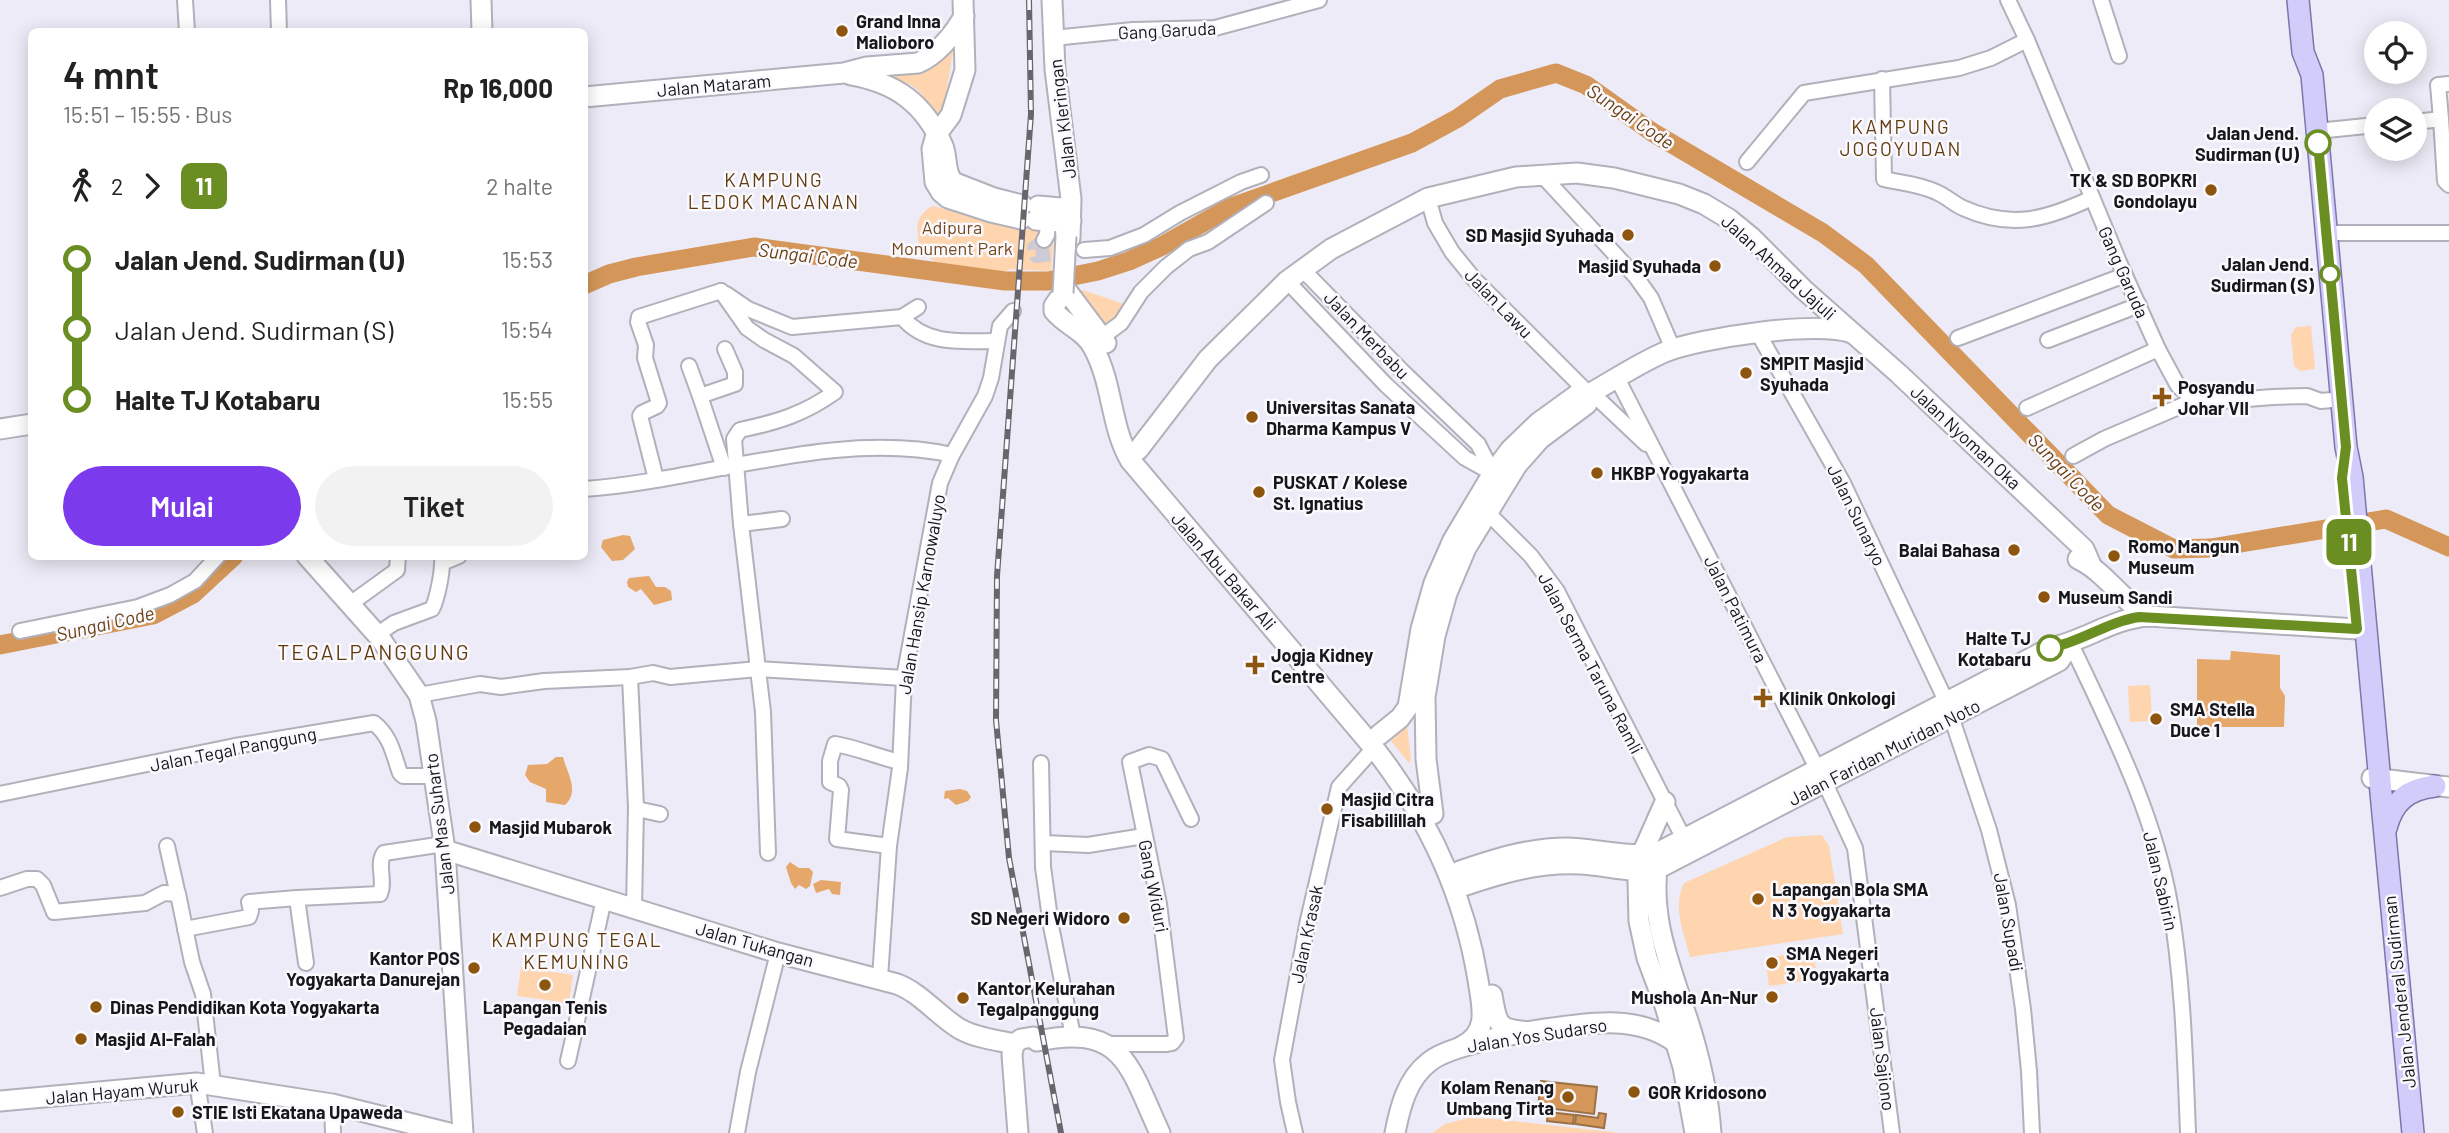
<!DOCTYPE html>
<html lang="id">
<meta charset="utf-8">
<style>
body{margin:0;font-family:Barlow,sans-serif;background:#f2f2f2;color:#222;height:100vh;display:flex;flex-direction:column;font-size:26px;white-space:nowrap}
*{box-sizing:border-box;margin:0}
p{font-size:23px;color:#767676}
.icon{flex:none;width:38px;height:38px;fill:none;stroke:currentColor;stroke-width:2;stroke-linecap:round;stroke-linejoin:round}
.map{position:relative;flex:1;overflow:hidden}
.panel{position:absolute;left:28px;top:28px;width:560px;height:532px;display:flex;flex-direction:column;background:#fff;border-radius:10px;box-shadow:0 4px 18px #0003}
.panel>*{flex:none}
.badge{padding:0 14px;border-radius:10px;font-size:24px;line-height:46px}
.buttons{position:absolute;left:2364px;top:21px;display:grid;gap:14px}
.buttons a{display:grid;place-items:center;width:63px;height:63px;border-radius:50%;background:#fff;box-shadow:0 4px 18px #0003;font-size:35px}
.map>.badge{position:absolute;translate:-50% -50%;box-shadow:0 0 0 4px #fff}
.legs{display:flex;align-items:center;gap:10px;height:77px;padding:0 35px;font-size:23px}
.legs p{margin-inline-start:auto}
.summary{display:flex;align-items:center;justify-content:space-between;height:119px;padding:0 35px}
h1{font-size:38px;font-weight:600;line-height:52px}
.button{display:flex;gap:14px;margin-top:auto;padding:14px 35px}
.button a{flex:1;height:80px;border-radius:42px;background:#7c3aed;color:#fff;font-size:28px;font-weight:600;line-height:80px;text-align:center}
.button a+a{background:#f2f2f2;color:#222}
ul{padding:0 35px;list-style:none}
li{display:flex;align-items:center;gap:24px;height:70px;font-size:26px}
li i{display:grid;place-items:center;width:10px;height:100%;margin:0 9px;background:currentColor}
li i::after{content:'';width:18px;height:18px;margin:-9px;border:5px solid;border-radius:50%;background:#fff}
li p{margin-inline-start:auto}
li:first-child i{background:linear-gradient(#0000 50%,currentColor 0)}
li:last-child i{background:linear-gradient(currentColor 50%,#0000 0)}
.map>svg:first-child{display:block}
.green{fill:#fed5af}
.forest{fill:#e5a76a}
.water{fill:#d49759;stroke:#9b7146;stroke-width:2}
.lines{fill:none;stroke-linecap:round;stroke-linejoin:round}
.river{stroke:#d49759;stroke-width:19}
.street-tunnel{stroke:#cccbd6;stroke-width:14;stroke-dasharray:14 7;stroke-linecap:butt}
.street-casing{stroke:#b1b0bb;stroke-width:18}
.secondary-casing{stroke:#b1b0bb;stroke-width:23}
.primary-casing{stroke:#7c77a9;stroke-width:24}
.street{stroke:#fff;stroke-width:14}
.secondary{stroke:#fff;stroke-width:19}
.primary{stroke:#d1ccf9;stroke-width:21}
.rail-casing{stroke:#67666d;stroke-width:6}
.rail{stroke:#faf9fe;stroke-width:3.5;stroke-dasharray:10;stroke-linecap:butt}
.secondary-bridge-casing{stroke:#b1b0bb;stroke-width:23;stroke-linecap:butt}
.secondary-bridge{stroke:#fff;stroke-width:19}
.line-1-casing{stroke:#fff;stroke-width:16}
.line-1{stroke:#6b8e23;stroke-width:10}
.poi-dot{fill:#8e550e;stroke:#faf9fe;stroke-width:2.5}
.stop-1-dot{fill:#fff;stroke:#6b8e23;stroke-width:3.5}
.labels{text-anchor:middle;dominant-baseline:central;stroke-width:5;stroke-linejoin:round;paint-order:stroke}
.poi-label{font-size:18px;font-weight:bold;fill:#17171b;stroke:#faf9fe;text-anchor:start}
.street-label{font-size:18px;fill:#17171b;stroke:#faf9fe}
.stop-label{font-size:18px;font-weight:bold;fill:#17171b;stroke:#faf9fe;text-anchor:end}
.park-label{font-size:18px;fill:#744a1d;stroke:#faf9fe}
.water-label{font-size:19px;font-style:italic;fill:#6b4113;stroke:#faf9fe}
.neighbourhood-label{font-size:19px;letter-spacing:2px;fill:#633c0e;stroke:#faf9fe}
.quarter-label{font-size:21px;letter-spacing:2px;fill:#633c0e;stroke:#faf9fe}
</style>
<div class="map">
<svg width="2449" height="1133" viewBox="0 0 2449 1133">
<rect width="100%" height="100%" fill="#ecebf7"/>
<g class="green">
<path d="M955,40L943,111L938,117L919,91L911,85L882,74Z"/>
<path d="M933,206L1012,228L1050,230L1054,235L1051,271L1011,269L1004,272L936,263L929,257L922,258C918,238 910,217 933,206Z"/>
<path d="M1083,290L1124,304L1125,308L1121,315L1104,324L1081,291Z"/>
<path d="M2311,326L2315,369L2300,371L2294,366L2291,335L2296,327Z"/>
<path d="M2150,685L2152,721L2130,722L2128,686Z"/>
<path d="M1407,726L1411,760L1409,763L1391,741Z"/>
<path d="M1822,835L1829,846L1843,934L1690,957C1684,933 1672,907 1684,883L1787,837Z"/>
<path d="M1813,951L1817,979L1769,986L1765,958Z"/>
<path d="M521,967L573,975L569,1003L517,996Z"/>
<path d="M1468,1118L1495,1119L1620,1133H1432L1445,1124Z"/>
</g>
<g class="forest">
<path d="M623,535L630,536L635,549L623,560L612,561L601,547L603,540Z"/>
<path d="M649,576L656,587H665L671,591L672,600L654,605L641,589L636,592L628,587L627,582L629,578Z"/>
<path d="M2231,651L2280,655V688L2285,696L2284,727H2197V659L2230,660Z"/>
<path d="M556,757H563C567,773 580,791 565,805L546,802V789L530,782L525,775L528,765L547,764Z"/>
<path d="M960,789L967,791L971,797L968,801L956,805L948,798L944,799L945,791Z"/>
<path d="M790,862L799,868H809L813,872L810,886L806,889L799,885L795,889L791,883L786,867Z"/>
<path d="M821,880L841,882L840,895L832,894L829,889L816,893L813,884Z"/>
</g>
<g class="water">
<path d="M1541,1081L1597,1087L1594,1114L1538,1107Z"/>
<path d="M1548,1112L1574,1115L1573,1124L1547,1121Z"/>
<path d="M1599,1113L1606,1114L1604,1128L1575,1124L1576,1115L1598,1118Z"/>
</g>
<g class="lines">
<g class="river">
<path d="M584,285L609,274L636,267L754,247L1005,281H1048L1098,271L1129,261L1162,246L1229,208L1412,143L1458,118L1500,89L1556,73L1586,85L1652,132L1823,233L1866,265L2108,515L2174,549L2211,548L2386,519L2449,547"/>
<path d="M0,645L153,615L193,594L234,556"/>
</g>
<path class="street-tunnel" d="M1044,240L1034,248L1036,256L1084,250"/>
<defs>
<g id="street">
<path d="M185,0L187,32"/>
<path d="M278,0L279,32"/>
<path d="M2008,0L2027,40L2119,262L2158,349L2178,386L2195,400L2208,402L2273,397L2307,396L2321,401L2342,399"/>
<path d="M2101,0L2119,56"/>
<path d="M1053,38L1133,30L1215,28L1319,0"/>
<path d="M1882,79L1884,179C1901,183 1919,184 1936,192C1946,196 1954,204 1963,208C2012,230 2047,219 2092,198"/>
<path d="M2441,119L2438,85L2449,84"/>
<path d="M2415,122L2441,119L2445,181L2449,185"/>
<path d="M2317,131L2376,125"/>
<path d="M1747,162L1804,93L1959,68L1991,58L2027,40"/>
<path d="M1541,174L1636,277L1651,298L1673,349"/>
<path d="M1428,198L1435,223L1452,252L1474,279L1589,394"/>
<path d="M2326,233H2449"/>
<path d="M1044,240L1047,235L1048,221"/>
<path d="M1084,250L1110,248L1144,235L1180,213L1241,182L1261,175"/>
<path d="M1303,270L1401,370L1478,444L1493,473"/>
<path d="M1287,281L1386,385L1465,458L1501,478"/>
<path d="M721,291L747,328L764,340L794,356L835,392C804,414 778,422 740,430L734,439L741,524L763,712L768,853"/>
<path d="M726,294L748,309L792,327L902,317"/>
<path d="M918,307L902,317C926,346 962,341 996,341"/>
<path d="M1758,333L1843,483L1946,701L1989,830L2008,905L2023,1009L2029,1071L2032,1133"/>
<path d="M1102,337L1121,323L1141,292L1166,267L1189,249L1208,242L1266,203"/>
<path d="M1958,338L2125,275"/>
<path d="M2048,340L2139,305"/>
<path d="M689,366L700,396"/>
<path d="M1617,378L1818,770"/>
<path d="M1592,393L1646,444"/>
<path d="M2027,408L2158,349"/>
<path d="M2073,456L2104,439L2195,400"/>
<path d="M724,468L700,396L735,384V372L725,349"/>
<path d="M656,479L640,416L642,413L657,406L659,403L645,358L646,345L638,322L639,317L721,291"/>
<path d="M584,489C702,481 835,429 952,455"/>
<path d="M1483,508L1531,556L1557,591L1684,839"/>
<path d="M741,524L782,519"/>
<path d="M350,604L397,570L398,556"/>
<path d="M20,631L138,607L170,595L195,581L218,556"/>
<path d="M378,634L394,623L432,609C437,600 442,574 442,563L459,556"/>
<path d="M2071,644C2110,727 2154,812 2170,904C2183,979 2185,1057 2188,1133"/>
<path d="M630,677L636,807L637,809L660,814"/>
<path d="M419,695L480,684L501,687L544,681L630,677L653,673L670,677L758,669L904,678"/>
<path d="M1041,763L1043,867L1051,926L1073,1036"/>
<path d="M1825,783L1855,848L1892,1133"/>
<path d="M0,794L235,746L374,723C391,737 393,753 400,773L403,776H434"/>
<path d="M1044,843L1088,845L1144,836"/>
<path d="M167,846L178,895"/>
<path d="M889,846L837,839L841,790L839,786L830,782V761L835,744C858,748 878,757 900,762"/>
<path d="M0,888L27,879H37L43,885L54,912L145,903L164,893L178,894L192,962L203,994L213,1085"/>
<path d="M634,908L636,807"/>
<path d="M185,929L249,917L251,911L249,902L297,898"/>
<path d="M306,963L297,898L380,894C386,881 376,865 384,853L444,844"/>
<path d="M880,978L889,846L900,768L904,678L940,483L952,455L985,396L991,378L1000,326L1013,311"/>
<path d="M1104,1044H1167L1172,1043L1176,1038L1159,904L1130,762L1149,755L1162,759L1191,819"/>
<path d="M568,1061L604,899"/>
<path d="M197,1083L205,1133"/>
<path d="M332,1104L333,1133"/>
<path d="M737,1133L748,1072L778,953"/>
<path d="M1295,1133L1288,1102L1282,1060L1308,920L1339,787L1374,748"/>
</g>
<g id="secondary">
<path d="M481,0L482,32"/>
<path d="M963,0L965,70L951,115L936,135L932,149L935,182L941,192L948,198L991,212L1021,219"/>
<path d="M1052,0L1055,69L1071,199L1070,238"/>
<path d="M851,75C896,83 924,103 943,146C948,159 944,171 953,182L994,198L1022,205"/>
<path d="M584,97L844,73L867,67L918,63C937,55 954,34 964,16"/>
<path d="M1038,206L1061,208L1071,221"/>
<path d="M1036,220L1061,222L1065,224L1066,236"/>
<path d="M1067,291L1106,343"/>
<path d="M1063,293L1054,306V311C1065,325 1084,330 1093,347C1113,383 1110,425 1130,460L1374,748C1428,817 1464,894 1478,980C1482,1006 1490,1033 1462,1046"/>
<path d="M0,429L32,424"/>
<path d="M1138,450L1208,359L1287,281L1331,249L1428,198L1516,177L1577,173L1614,178L1679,194L1704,204L1729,219L1751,237L1803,289L1899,374L2084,549L2091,565"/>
<path d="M307,556L380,638L419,695L426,721L445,850L463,1133"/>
<path d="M2078,559C2106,572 2122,602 2149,616"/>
<path d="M1379,735L1400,718L1408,707L1421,629L1434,583L1453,540L1493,473L1510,450L1538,423L1578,394H1589C1614,380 1639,363 1665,352C1700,338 1818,320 1852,333"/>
<path d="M2372,778L2449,787"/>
<path d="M1665,802L1641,856L1638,881L1639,921L1647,958L1665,1006L1683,1067L1695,1133"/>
<path d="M1433,814L1426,759L1425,697L1435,636L1447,593L1466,548L1517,465L1540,439L1587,404L1589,394"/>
<path d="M445,850L778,953L897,984C921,993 938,1016 960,1029C976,1038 996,1040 1014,1044"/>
<path d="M1658,858C1650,914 1666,954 1683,1006C1697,1046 1708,1091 1711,1133"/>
<path d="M1460,871C1495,859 1529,848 1567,848C1592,848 1639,860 1659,852L2050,648C2085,641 2113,618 2149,616L2357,629"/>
<path d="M1466,885C1504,872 1540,862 1580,864C1605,865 1632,874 1657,869L2059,661L2071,644"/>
<path d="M1492,995C1497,1026 1498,1030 1531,1032"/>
<path d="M0,1101L197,1083L332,1104L449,1133"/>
<path d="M1018,1133L1012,1055L1014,1044L1021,1039L1033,1037L1037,1041C1125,1023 1129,1067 1160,1133"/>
<path d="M1395,1133C1400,1107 1407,1079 1429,1062C1455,1040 1579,1021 1616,1023C1638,1024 1658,1029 1676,1043"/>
</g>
<g id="primary">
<path d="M2298,0L2303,52L2312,75L2346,447L2352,477C2373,696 2391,914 2413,1133"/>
<path d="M2386,828C2393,801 2408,789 2435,786"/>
</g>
</defs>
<use href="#street" class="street-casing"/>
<use href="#secondary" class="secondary-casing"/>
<use href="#primary" class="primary-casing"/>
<use href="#street" class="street"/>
<use href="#secondary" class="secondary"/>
<use href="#primary" class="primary"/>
<defs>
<path id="rail" d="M1029,0L1031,114L997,576L996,720L1009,858L1061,1133"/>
</defs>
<use href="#rail" class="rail-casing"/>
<use href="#rail" class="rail"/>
<defs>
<path id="secondary-bridge" d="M1063,293L1066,236"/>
</defs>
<use href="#secondary-bridge" class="secondary-bridge-casing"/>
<use href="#secondary-bridge" class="secondary-bridge"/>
</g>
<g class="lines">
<defs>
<path id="line-1" d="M2050,648C2081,642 2107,622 2139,617L2357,629L2342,478L2346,447L2318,143"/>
</defs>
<use href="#line-1" class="line-1-casing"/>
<use href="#line-1" class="line-1"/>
</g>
<g class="poi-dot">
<circle cx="842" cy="31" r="7"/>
<circle cx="2211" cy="190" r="7"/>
<circle cx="1628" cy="235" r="7"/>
<circle cx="1715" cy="266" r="7"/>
<circle cx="1746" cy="373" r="7"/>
<path d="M2158.5 386.5h7v7h7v7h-7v7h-7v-7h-7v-7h7z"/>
<circle cx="1252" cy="417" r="7"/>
<circle cx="1597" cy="473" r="7"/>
<circle cx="1259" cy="492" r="7"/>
<circle cx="2014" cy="550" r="7"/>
<circle cx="2114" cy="556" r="7"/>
<circle cx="2044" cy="597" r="7"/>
<path d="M1251.5 654.5h7v7h7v7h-7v7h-7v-7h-7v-7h7z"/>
<path d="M1759.5 687.5h7v7h7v7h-7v7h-7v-7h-7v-7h7z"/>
<circle cx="2156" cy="719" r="7"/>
<circle cx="1327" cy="809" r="7"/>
<circle cx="475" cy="827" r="7"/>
<circle cx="1758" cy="899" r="7"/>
<circle cx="1124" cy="918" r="7"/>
<circle cx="1772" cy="963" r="7"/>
<circle cx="474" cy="968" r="7"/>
<circle cx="545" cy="985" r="7"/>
<circle cx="1772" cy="997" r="7"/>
<circle cx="963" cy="998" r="7"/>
<circle cx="96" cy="1007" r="7"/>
<circle cx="81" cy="1039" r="7"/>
<circle cx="1634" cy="1092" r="7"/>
<circle cx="1568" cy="1097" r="7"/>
<circle cx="178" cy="1112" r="7"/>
</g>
<g class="stop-1-dot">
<circle cx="2318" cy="143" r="12"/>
<circle cx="2330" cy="274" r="9"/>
<circle cx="2050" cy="648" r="12"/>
</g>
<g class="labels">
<g class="poi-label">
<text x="856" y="21">Grand Inna<tspan x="856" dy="21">Malioboro</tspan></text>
<text x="2197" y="180" text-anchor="end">TK &amp; SD BOPKRI<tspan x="2197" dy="21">Gondolayu</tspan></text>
<text x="1614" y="235" text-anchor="end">SD Masjid Syuhada</text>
<text x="1701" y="266" text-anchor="end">Masjid Syuhada</text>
<text x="1760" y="363">SMPIT Masjid<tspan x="1760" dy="21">Syuhada</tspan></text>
<text x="2178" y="387">Posyandu<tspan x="2178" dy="21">Johar VII</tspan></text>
<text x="1266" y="407">Universitas Sanata<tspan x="1266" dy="21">Dharma Kampus V</tspan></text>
<text x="1611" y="473">HKBP Yogyakarta</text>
<text x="1273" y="482">PUSKAT / Kolese<tspan x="1273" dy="21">St. Ignatius</tspan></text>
<text x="2128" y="546">Romo Mangun<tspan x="2128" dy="21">Museum</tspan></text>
<text x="2000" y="550" text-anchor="end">Balai Bahasa</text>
<text x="2058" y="597">Museum Sandi</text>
<text x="1271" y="655">Jogja Kidney<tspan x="1271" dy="21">Centre</tspan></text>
<text x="1779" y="698">Klinik Onkologi</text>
<text x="2170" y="709">SMA Stella<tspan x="2170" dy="21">Duce 1</tspan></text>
<text x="1341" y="799">Masjid Citra<tspan x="1341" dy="21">Fisabilillah</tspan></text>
<text x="489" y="827">Masjid Mubarok</text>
<text x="1772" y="889">Lapangan Bola SMA<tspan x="1772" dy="21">N 3 Yogyakarta</tspan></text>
<text x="1110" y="918" text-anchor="end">SD Negeri Widoro</text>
<text x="1786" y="953">SMA Negeri<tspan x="1786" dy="21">3 Yogyakarta</tspan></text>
<text x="460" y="958" text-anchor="end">Kantor POS<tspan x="460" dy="21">Yogyakarta Danurejan</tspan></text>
<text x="977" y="988">Kantor Kelurahan<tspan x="977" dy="21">Tegalpanggung</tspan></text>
<text x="1758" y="997" text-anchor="end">Mushola An-Nur</text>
<text x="110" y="1007">Dinas Pendidikan Kota Yogyakarta</text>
<text x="545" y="1007" text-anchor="middle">Lapangan Tenis<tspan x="545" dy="21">Pegadaian</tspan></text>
<text x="95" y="1039">Masjid Al-Falah</text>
<text x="1554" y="1087" text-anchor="end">Kolam Renang<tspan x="1554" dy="21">Umbang Tirta</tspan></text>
<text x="1648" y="1092">GOR Kridosono</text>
<text x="192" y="1112">STIE Isti Ekatana Upaweda</text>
</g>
<g class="street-label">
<text transform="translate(1167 30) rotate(-3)">Gang Garuda</text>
<text transform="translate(714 85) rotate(-5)">Jalan Mataram</text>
<text transform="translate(1062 119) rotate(-97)">Jalan Kleringan</text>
<text transform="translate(1779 267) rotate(42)">Jalan Ahmad Jajuli</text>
<text transform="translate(2124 272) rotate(66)">Gang Garuda</text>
<text transform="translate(1499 303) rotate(46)">Jalan Lawu</text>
<text transform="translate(1367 335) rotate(46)">Jalan Merbabu</text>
<text transform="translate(1966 437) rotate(43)">Jalan Nyoman Oka</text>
<text transform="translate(1857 515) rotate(64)">Jalan Sunaryo</text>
<text transform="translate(1224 571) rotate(49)">Jalan Abu Bakar Ali</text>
<text transform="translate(921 594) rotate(-80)">Jalan Hansip Karnowaluyo</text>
<text transform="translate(1736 609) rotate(63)">Jalan Patimura</text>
<text transform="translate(1591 663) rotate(62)">Jalan Serma Taruna Ramli</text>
<text transform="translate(233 749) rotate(-11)">Jalan Tegal Panggung</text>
<text transform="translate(1884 752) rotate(-27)">Jalan Faridan Muridan Noto</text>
<text transform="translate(439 824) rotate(-97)">Jalan Mas Suharto</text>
<text transform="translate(2161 881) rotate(77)">Jalan Sabirin</text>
<text transform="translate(1154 886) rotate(79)">Gang Widuri</text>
<text transform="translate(2009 922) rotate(80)">Jalan Supadi</text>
<text transform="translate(1306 934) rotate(-78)">Jalan Krasak</text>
<text transform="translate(755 944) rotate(16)">Jalan Tukangan</text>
<text transform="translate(2399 992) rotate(-96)">Jalan Jenderal Sudirman</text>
<text transform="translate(1537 1035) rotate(-9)">Jalan Yos Sudarso</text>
<text transform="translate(1883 1059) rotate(83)">Jalan Sajiono</text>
<text transform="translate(122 1091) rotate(-5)">Jalan Hayam Wuruk</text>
</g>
<g class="stop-label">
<text x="2299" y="133">Jalan Jend.<tspan x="2299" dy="21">Sudirman (U)</tspan></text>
<text x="2314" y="264">Jalan Jend.<tspan x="2314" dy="21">Sudirman (S)</tspan></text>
<text x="2031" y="638">Halte TJ<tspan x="2031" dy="21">Kotabaru</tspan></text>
</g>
<g class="park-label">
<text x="952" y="227">Adipura<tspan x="952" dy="21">Monument Park</tspan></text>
</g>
<g class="water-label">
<text transform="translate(1631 116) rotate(34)">Sungai Code</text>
<text transform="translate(808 255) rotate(7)">Sungai Code</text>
<text transform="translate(2067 472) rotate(46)">Sungai Code</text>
<text transform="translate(105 623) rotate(-13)">Sungai Code</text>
</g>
<g class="neighbourhood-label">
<text x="1901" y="126">KAMPUNG<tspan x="1901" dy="22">JOGOYUDAN</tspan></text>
<text x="774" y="179">KAMPUNG<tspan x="774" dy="22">LEDOK MACANAN</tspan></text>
<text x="577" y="939">KAMPUNG TEGAL<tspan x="577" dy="22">KEMUNING</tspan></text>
</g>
<g class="quarter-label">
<text x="374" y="651">TEGALPANGGUNG</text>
</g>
</g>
</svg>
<div class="buttons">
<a><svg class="icon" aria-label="locate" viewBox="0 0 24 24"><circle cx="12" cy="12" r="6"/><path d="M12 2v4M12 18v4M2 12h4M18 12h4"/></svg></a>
<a><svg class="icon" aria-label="layers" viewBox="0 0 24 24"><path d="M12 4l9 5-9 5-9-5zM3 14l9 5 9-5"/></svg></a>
</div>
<b class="badge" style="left:2349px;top:542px;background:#6b8e23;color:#fff">11</b>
<section class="panel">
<div class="summary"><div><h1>4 mnt</h1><p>15:51 – 15:55 · Bus</p></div><b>Rp 16,000</b></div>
<div class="legs"><svg class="icon" aria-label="walk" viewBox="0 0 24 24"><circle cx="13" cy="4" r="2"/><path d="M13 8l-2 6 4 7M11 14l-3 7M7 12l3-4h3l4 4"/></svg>2<svg class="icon" aria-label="forward" viewBox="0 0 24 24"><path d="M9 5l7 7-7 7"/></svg><b class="badge" style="background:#6b8e23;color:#fff">11</b><p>2 halte</p></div>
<ul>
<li><i style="color:#6b8e23"></i><b>Jalan Jend. Sudirman (U)</b><p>15:53</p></li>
<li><i style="color:#6b8e23"></i><span>Jalan Jend. Sudirman (S)</span><p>15:54</p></li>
<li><i style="color:#6b8e23"></i><b>Halte TJ Kotabaru</b><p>15:55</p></li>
</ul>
<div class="button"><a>Mulai</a><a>Tiket</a></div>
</section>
</div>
